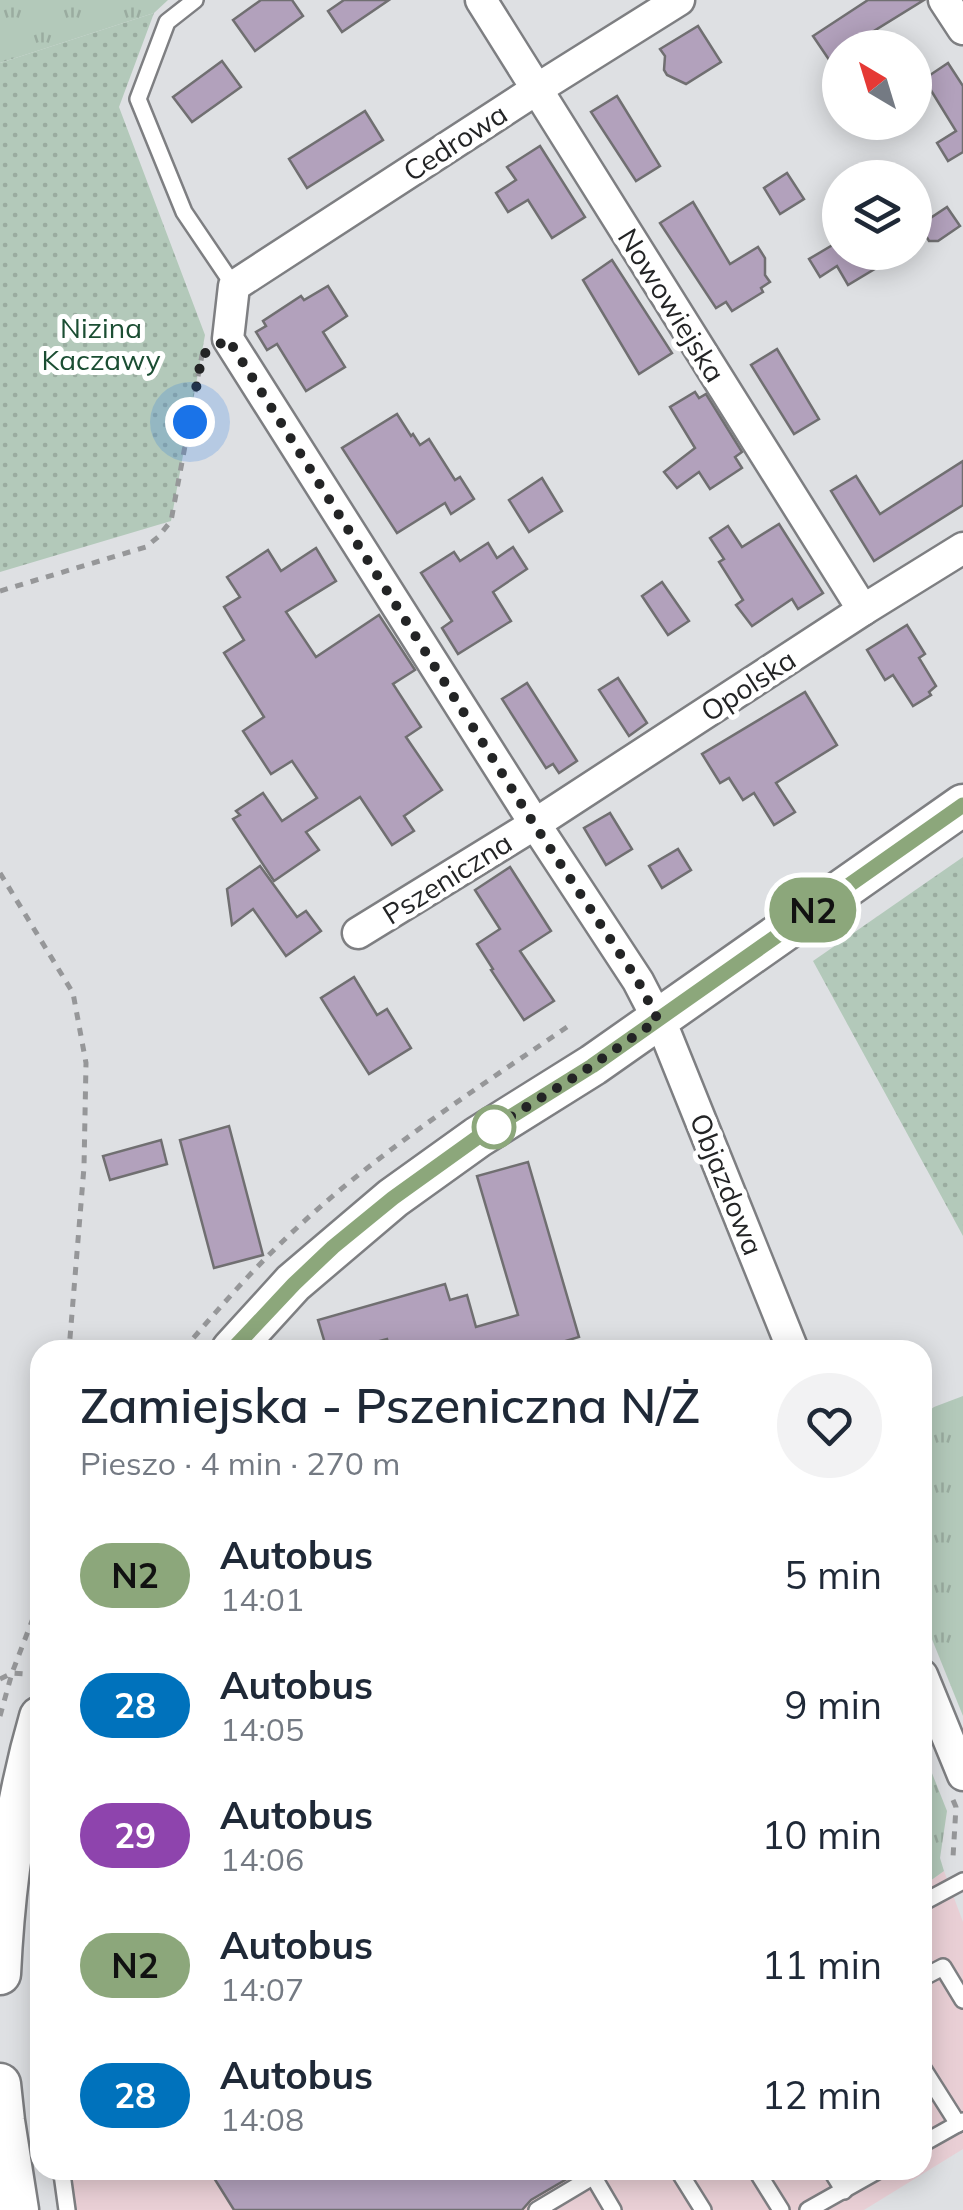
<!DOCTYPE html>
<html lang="pl">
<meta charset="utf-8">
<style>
body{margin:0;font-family:Mulish,sans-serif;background:#f2f2f3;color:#1f2937;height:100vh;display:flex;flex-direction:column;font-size:38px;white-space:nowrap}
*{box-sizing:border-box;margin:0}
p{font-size:32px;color:#747a83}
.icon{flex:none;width:55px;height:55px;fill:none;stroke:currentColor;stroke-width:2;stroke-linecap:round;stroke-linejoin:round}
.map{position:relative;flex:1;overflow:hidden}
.side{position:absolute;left:30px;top:1340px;width:902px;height:840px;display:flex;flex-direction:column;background:#fff;border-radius:30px;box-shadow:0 5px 25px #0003}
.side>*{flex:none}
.badge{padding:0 20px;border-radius:32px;font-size:35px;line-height:65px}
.needle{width:65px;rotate:322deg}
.tools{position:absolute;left:822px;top:30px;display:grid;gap:20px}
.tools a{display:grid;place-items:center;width:110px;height:110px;border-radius:50%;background:#fff;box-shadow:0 5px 25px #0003;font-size:50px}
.you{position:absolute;width:50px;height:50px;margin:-25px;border:8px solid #fff;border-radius:50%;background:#1a73e8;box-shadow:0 0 0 15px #1a73e833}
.map>.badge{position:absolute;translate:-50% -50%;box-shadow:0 0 0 5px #fff}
.round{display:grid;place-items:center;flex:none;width:105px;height:105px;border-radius:52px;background:#f2f2f3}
.overview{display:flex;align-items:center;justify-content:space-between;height:170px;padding:0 50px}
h1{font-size:48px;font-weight:600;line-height:75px}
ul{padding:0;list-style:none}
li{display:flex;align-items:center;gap:30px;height:130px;padding:0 50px}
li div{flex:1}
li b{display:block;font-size:38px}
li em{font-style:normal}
li .badge{min-width:110px;font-weight:700;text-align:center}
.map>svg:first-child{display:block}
.commercial{fill:#e9cfd5}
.grass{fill:url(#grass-tufts)}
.park{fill:url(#park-dots)}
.building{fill:#b2a1bc;stroke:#706f71;stroke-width:2.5}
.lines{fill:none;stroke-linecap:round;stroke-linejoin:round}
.service-casing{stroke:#7e7f82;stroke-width:20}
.minor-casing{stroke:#7e7f82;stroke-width:35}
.tertiary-casing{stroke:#7e7f82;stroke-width:45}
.path{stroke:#969799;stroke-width:5;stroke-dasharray:8 8;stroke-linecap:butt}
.service{stroke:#fff;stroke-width:15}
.minor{stroke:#fff;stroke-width:30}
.tertiary{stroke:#fff;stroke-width:40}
.line-casing{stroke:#fff;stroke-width:22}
.line{stroke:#8ca77b;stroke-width:15}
.walk{stroke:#232425;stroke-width:10;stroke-dasharray:0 18}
.stop-dot{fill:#fff;stroke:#8ca77b;stroke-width:5}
.labels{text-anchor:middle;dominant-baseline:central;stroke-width:10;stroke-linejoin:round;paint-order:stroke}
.street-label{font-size:28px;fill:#232425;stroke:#fff}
.park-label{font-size:28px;fill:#1b4e33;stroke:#fff}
</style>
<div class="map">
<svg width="963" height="2210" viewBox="0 0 963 2210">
<defs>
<pattern id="grass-tufts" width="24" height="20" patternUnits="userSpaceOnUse" patternTransform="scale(2.5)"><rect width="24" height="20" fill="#b3c9ba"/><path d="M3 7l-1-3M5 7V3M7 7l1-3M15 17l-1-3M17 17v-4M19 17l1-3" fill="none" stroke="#9aaca0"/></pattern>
<pattern id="park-dots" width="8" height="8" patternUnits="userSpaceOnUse" patternTransform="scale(2.5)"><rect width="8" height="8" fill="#b3c9ba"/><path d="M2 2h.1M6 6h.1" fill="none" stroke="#9aaca0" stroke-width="1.8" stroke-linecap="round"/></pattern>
</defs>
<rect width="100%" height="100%" fill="#dee0e3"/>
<path class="commercial" d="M944,1871L963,1922V2149L864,2210H63L58,2170H922L923,1886Z"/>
<g class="grass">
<path d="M0,0H168L154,13L0,63Z"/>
<path d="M963,1396V1716L923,1617V1415L934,1407Z"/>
<path d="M922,1748L947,1811L940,1858L944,1871L923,1886Z"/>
</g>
<g class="park">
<path d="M154,13L119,107L205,335L171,521L0,572V63Z"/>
<path d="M963,857V1236L813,961Z"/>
</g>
<g class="building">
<path d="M261,0H292L303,16L255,51L233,20Z"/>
<path d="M344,0H389L342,32L328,11Z"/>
<path d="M868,0H924L861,39L866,48H840V76L813,36Z"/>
<path d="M698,26L721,62L686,84L667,75L664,70L665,56L660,49Z"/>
<path d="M222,61L241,87L192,122L173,97Z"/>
<path d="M948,63L963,86V152L948,161L937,143L956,131L924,79Z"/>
<path d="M617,96L660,166L636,181L591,112Z"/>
<path d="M365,111L383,140L307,188L289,159Z"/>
<path d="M540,146L585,217L552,238L528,200L508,212L496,193L516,180L507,167Z"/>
<path d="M787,173L804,199L780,214L764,188Z"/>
<path d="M693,202L730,264L758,247L765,258V275L770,282L761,288L763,292L732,311L726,302L716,308L660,223Z"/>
<path d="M947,207L960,226L938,241H929L923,231V223Z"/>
<path d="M836,243L840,252H903L848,285L837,266L820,277L809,259Z"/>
<path d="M612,260L672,353L639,374L583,280Z"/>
<path d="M328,286L347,316L323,332L345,367L306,391L277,344L267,350L256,332L266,326L263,321L301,296L304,300Z"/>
<path d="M777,349L819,419L794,434L751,365Z"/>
<path d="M695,392L699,398L706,394L742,452L735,457L742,468L710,489L699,472L677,488L664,472L695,448L670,407Z"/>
<path d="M397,414L411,436L413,434L420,445L429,439L455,480L460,477L474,499L451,514L445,503L397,533L342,448Z"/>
<path d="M963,461V505L874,561L831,491L856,476L880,514Z"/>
<path d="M542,478L562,511L529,532L509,500Z"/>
<path d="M779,524L823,593L798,609L792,599L752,626L736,605L743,600L719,562L724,559L710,538L728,526L742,547Z"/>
<path d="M488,543L497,558L513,547L527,569L493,592L511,621L458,654L442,628L452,621L421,573L454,552L460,561Z"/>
<path d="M316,548L336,581L286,612L316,657L379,615L415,670L393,684L421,727L406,737L442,790L404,816L414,831L392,845L360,797L306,832L319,850L274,881L233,819L240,815L236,811L263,793L282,821L317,798L292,761L271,774L243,731L264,717L224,653L244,640L224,607L240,597L227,577L268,550L281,571Z"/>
<path d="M662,582L689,621L668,635L642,596Z"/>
<path d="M907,625L925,654L919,658L936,686L929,692L931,695L913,706L893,675L885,680L867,650Z"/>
<path d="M618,678L647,723L629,736L599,690Z"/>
<path d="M527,683L577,761L559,773L553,764L546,768L502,699Z"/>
<path d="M805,692L837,745L776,783L795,812L774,825L754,793L743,800L729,778L720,783L702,754Z"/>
<path d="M610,813L632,849L606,865L584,828Z"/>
<path d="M678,849L691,870L662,888L649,866Z"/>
<path d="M260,866L297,917L306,911L321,931L286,956L253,909L232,925L227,889Z"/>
<path d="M510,867L551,931L520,951L554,1001L524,1020L491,970L493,969L477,944L500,929L475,890Z"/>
<path d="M354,977L377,1015L387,1009L411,1048L369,1074L321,998Z"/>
<path d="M229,1126L263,1255L214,1268L180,1140Z"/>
<path d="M161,1140L167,1164L110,1180L103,1156Z"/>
<path d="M528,1162L579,1337L536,1350H419V1346L406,1350H390L387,1339L346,1350H327L318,1320L445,1284L450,1300L467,1295L476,1327L518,1315L477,1176Z"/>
<path d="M209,2170H582L531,2200L522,2210H234Z"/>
</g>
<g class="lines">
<defs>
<g id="service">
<path d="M195,0L167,22L138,99L184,212L234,286"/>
<path d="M922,1903L963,1881"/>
<path d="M922,1978L943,1967L963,2000"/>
<path d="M922,2067L958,2124"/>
<path d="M922,2144L963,2121"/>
<path d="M678,2170L703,2210"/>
<path d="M756,2170L781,2210"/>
<path d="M831,2170L844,2191"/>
<path d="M62,2174L67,2210"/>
<path d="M593,2176L613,2210"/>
<path d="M537,2210L604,2170"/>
<path d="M808,2210L879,2170"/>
</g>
<g id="minor">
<path d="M481,0L863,610"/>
<path d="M679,0L537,89L234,286L228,339L535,824L638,981L667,1037L793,1350"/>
<path d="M944,0L963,29"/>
<path d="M358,933L535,824L863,610L963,548"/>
<path d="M922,1675L963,1775"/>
</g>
<g id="tertiary">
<path d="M232,1350L293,1283L393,1198L478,1137L593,1065L963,805"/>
<path d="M0,1974C4,1889 16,1799 40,1717"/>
<path d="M0,2084L4,2121L18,2210"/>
</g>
</defs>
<use href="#service" class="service-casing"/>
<use href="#minor" class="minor-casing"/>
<use href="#tertiary" class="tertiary-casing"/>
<g class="path">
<path d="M0,591L146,547L158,537L171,521L202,355L206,353"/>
<path d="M0,873L73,993L86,1063L84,1167L69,1350"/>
<path d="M183,1350C215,1313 246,1277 281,1243C367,1159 469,1094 567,1027"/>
<path d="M0,1679L12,1673L40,1675"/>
<path d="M0,1716L12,1673L40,1600"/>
<path d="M953,1800L956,1807L953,1857L955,1863"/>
</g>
<use href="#service" class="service"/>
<use href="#minor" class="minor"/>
<use href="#tertiary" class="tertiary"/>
</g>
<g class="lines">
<defs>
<path id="line" d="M232,1350L294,1284L333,1247L393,1198L478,1137L592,1066L963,805"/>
</defs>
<use href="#line" class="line-casing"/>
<use href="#line" class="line"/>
<path class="walk" d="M190,422L202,355L228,339L534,824L638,981L658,1020L581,1073L494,1127"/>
</g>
<circle class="stop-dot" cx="494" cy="1127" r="20"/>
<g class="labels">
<g class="street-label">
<text transform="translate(455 142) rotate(-33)">Cedrowa</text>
<text transform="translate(672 305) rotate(58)">Nowowiejska</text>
<text transform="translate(748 685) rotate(-33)">Opolska</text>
<text transform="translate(447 878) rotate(-32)">Pszeniczna</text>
<text transform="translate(727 1184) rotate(68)">Objazdowa</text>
</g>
<g class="park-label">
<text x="101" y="327">Nizina<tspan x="101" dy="32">Kaczawy</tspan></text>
</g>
</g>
</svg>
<div class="tools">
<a><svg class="needle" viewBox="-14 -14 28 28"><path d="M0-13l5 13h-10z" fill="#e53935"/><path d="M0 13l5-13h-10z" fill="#747a83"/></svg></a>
<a><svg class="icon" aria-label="layers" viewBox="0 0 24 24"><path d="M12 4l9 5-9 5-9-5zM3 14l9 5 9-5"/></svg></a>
</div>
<div class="you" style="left:190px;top:422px"></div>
<b class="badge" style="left:813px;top:910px;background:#8ca77b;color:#111">N2</b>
<section class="side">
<div class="overview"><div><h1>Zamiejska - Pszeniczna N/Ż</h1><p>Pieszo · 4 min · 270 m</p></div><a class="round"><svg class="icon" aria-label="heart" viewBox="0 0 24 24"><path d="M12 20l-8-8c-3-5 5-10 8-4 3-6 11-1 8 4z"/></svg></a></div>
<ul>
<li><span class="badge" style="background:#8ca77b;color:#111">N2</span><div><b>Autobus</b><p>14:01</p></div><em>5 min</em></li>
<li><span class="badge" style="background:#0072bc;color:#fff">28</span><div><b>Autobus</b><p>14:05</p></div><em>9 min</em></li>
<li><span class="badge" style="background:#8e44ad;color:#fff">29</span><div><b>Autobus</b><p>14:06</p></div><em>10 min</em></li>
<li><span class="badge" style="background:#8ca77b;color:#111">N2</span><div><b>Autobus</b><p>14:07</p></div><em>11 min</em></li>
<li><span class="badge" style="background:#0072bc;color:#fff">28</span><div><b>Autobus</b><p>14:08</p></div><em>12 min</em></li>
</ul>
</section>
</div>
